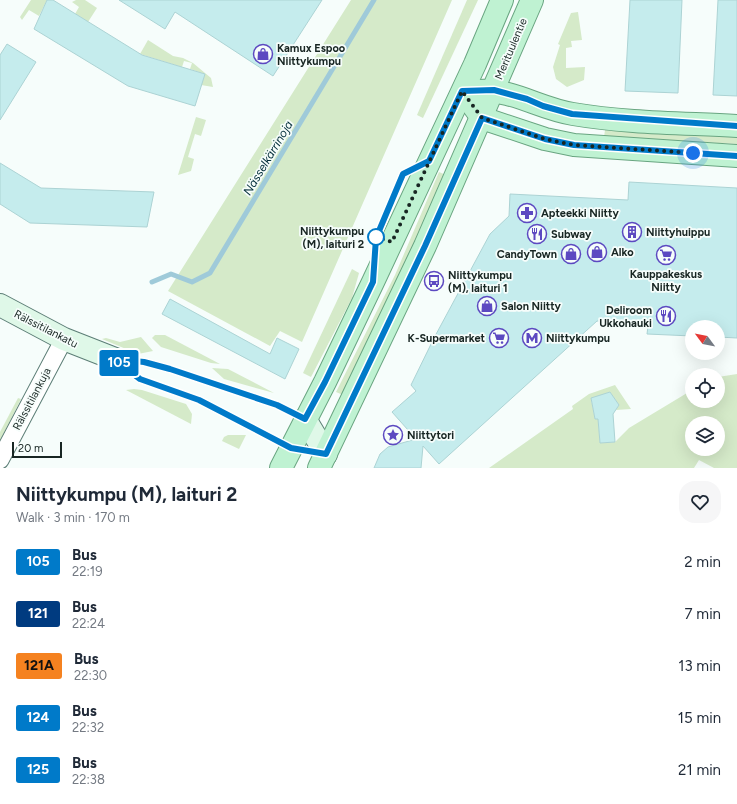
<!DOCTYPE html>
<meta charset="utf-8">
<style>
body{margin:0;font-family:Figtree,sans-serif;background:#f6f6f7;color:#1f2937;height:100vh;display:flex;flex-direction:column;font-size:15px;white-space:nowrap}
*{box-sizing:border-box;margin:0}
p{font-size:13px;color:#747a83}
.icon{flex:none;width:22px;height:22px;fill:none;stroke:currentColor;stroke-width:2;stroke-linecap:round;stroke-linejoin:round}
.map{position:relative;height:468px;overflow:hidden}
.details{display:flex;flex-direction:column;background:#fff;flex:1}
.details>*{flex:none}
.badge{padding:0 8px;border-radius:3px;font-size:14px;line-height:26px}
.needle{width:26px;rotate:302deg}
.controls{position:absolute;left:685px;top:320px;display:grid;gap:8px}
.controls a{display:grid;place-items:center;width:40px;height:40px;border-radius:50%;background:#fff;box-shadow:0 4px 16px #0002;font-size:20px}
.scale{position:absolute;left:12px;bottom:10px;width:50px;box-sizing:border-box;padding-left:4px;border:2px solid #182623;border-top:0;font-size:11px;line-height:14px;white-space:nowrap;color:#182623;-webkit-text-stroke:3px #f6fdfb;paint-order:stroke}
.you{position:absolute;width:20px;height:20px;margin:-10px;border:3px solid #fff;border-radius:50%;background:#1a73e8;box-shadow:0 0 0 6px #1a73e833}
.map>.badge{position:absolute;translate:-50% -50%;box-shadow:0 0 0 2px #fff}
.round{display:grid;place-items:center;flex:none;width:42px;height:42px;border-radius:16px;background:#f6f6f7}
.overview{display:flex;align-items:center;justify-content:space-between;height:68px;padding:0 16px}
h1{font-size:19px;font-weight:700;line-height:30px}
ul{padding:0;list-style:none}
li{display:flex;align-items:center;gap:12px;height:52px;padding:0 16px}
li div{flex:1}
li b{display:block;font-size:15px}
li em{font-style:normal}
li .badge{min-width:44px;font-weight:700;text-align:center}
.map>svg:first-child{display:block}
.green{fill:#d5eac9;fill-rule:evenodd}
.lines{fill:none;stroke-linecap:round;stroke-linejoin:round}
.stream{stroke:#9fcad9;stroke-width:5}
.building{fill:#c5eced;stroke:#acd3d4}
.street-casing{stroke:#5c7e76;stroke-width:19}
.secondary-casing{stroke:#5c7e76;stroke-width:24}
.primary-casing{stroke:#69a581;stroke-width:24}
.street{stroke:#fff;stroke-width:17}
.secondary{stroke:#dff8e8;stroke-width:22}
.primary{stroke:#bff2d2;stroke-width:22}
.line-casing{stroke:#fff;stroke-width:9}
.line{stroke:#007ac9;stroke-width:6}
.walk{stroke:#182623;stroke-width:4;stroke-dasharray:0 7.2}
.stop-dot{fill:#fff;stroke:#007ac9;stroke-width:2}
.labels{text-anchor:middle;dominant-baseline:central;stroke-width:3.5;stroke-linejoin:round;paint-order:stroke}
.poi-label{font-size:11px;font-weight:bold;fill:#182623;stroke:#f6fdfb;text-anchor:start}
.street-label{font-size:11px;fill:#182623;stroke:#f6fdfb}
.stop-label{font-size:11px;font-weight:bold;fill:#182623;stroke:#f6fdfb;text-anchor:end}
.water-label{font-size:12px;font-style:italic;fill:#042f3a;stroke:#f6fdfb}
</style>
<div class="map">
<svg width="737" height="468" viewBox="0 0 737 468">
<rect width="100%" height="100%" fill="#f6fdfb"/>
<g class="green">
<path d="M31,0H47L39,16L29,10L22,20L20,17Z"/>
<path d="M76,0H85L97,8L88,22L75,14L79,7L72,2Z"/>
<path d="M351,0H452L302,342L280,331L270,346L168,291Z"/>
<path d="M467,0H478L423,118L417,115Z"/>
<path d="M578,12L582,40L571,41L572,47L566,48V68L585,67L584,80L567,87L556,79L553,67L560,45L558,44L571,13Z"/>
<path d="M148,40L173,56L183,58L193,63L211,78L213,87L201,85L205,74L190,69L192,63L184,61L182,67L140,54Z"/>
<path d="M196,117L206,120L201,136L195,134L188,157L194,159L191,171L178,175Z"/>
<path d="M605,130L737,137V144L604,137Z"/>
<path d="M439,172L446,175L354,376L343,395L336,392L395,275Z"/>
<path d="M352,269L359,273L352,298L311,377L303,373Z"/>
<path d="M155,335H165L220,364L211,363L161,347L152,338Z"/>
<path d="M141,337L153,351L138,354L102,339L106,338L120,342Z"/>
<path d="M212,368L228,369L274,393L224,379Z"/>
<path d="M737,374V468H714L699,460L694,468H489L573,409L572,406L589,394L615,385L631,409L616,410L619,405L610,392L591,399L595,419H598L600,443L615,442L629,428L692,390V401H718V377ZM692,423H718V449H692Z"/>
<path d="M134,389L142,390L186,404L192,414L191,424L126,390Z"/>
<path d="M18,398L21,399L0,441V432Z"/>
<path d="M228,435H246L239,449L222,441L224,437Z"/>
</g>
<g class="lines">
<path class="stream" d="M152,282L171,274L192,282L210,273L374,0"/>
</g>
<g class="building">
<path d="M47,0H53L142,55L205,74L195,106L128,86L34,29Z"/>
<path d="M119,0H322L273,76L175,12L165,29Z"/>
<path d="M630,0H682L678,93L625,91Z"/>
<path d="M718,0H737V96L713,95Z"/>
<path d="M7,44L36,62L0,120V55Z"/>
<path d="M0,163L41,188L154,192L147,227L30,223L0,204Z"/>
<path d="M629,182L737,188V338L718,337V327H692V336L647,334L648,326L597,321L439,464L423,446L421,468H374L380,454L388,447L416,439L392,412L416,391L411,385L434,338L490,234L509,216L510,194L628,200Z"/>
<path d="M170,299L270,354L277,338L299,349L285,379L162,314Z"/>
<path d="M610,392L619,405L613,414L615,442L600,443L598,419H595L591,398Z"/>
</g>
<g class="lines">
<defs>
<path id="street" d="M0,460L64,339"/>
<g id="secondary">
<path d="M0,305L64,339L115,359"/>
<path d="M305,419L326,454"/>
</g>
<g id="primary">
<path d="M479,91C513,89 540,109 573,114C626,123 683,123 737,126"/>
<path d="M474,107L482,118L545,139L574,145L737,156"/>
<path d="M281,468L325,382L373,282L475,64L502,0"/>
<path d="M319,468L425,246L532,0"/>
</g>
</defs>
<use href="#street" class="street-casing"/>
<use href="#secondary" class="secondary-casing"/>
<use href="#primary" class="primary-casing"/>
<use href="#street" class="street"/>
<use href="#secondary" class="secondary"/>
<use href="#primary" class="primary"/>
</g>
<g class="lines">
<defs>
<path id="line" d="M737,126L572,114L543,106L527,99L494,90L462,91L429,161L403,174L376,238L373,282L325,382L305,419L277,405L170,369L144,362L114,359L140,379L199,400L291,448L326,454L425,246L482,118L545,139L574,145L737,156"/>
</defs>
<use href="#line" class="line-casing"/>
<use href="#line" class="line"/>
<path class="walk" d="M376,237L392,242L462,91L482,118L545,139L574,145L693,153"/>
</g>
<defs>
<symbol id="shop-ring" viewBox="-11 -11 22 22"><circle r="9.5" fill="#f6fdfb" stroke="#5c49c1" stroke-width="1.5"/><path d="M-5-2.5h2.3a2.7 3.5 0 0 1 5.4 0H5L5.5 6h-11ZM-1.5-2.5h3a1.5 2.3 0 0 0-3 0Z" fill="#5c49c1"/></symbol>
<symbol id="pharmacy-ring" viewBox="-11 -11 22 22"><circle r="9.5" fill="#f6fdfb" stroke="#5c49c1" stroke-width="1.5"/><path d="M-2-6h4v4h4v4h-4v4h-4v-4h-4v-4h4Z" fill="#5c49c1"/></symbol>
<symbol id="building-ring" viewBox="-11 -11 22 22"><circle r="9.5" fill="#f6fdfb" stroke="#5c49c1" stroke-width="1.5"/><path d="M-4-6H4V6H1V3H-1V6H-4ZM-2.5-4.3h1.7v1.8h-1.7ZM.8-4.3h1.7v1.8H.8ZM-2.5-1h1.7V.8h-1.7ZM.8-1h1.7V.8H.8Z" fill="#5c49c1"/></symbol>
<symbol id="restaurant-ring" viewBox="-11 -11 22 22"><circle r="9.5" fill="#f6fdfb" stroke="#5c49c1" stroke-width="1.5"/><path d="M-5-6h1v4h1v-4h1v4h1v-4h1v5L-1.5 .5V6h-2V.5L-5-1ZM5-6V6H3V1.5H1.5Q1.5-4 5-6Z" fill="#5c49c1"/></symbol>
<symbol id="supermarket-ring" viewBox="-11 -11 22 22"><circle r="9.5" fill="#f6fdfb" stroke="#5c49c1" stroke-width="1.5"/><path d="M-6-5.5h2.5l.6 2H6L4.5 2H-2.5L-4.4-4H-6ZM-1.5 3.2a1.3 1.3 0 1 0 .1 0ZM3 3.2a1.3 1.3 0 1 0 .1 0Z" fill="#5c49c1"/></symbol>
<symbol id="bus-ring" viewBox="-11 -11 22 22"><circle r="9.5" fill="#f6fdfb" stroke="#5c49c1" stroke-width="1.5"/><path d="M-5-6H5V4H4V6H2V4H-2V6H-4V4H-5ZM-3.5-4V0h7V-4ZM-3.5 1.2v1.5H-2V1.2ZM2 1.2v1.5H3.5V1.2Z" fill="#5c49c1"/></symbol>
<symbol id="metro-ring" viewBox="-11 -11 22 22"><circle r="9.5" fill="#f6fdfb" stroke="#5c49c1" stroke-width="1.5"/><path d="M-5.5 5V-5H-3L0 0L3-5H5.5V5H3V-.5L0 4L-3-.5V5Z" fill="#5c49c1"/></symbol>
<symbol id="sight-ring" viewBox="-11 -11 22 22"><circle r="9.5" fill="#f6fdfb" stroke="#5c49c1" stroke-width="1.5"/><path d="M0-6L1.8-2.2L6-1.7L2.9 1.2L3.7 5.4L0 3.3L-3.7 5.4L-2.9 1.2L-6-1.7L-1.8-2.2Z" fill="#5c49c1"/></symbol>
</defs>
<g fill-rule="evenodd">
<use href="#shop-ring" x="252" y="43" width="22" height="22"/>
<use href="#pharmacy-ring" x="516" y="202" width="22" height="22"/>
<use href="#building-ring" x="621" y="221" width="22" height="22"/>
<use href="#restaurant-ring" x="526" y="223" width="22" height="22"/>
<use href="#shop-ring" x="586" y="241" width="22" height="22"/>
<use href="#shop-ring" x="560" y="243" width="22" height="22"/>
<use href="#supermarket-ring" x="655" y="244" width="22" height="22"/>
<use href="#bus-ring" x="423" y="270" width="22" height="22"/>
<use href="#shop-ring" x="476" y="295" width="22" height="22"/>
<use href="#restaurant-ring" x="655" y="305" width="22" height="22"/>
<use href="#supermarket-ring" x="488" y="327" width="22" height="22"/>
<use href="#metro-ring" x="521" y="327" width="22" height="22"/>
<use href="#sight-ring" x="382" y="424" width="22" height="22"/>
</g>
<circle class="stop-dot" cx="376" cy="237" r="8"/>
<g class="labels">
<g class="poi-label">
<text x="277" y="48">Kamux Espoo<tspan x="277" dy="13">Niittykumpu</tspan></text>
<text x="541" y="213">Apteekki Niitty</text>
<text x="646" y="232">Niittyhuippu</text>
<text x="551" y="234">Subway</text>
<text x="611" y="252">Alko</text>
<text x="557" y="254" text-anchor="end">CandyTown</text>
<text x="666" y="274" text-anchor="middle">Kauppakeskus<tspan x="666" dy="13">Niitty</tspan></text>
<text x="448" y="275">Niittykumpu<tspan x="448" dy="13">(M), laituri 1</tspan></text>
<text x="501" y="306">Salon Niitty</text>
<text x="652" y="310" text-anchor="end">Deliroom<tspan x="652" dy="13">Ukkohauki</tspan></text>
<text x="485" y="338" text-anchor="end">K-Supermarket</text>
<text x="546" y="338">Niittykumpu</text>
<text x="407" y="435">Niittytori</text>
</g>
<g class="street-label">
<text transform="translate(511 49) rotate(-67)">Merituulentie</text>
<text transform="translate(46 329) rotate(27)">Rälssitilankatu</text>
<text transform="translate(32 399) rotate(-62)">Rälssitilankuja</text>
</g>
<g class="stop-label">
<text x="364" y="231">Niittykumpu<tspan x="364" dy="13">(M), laituri 2</tspan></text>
</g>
<g class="water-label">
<text transform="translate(268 158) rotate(-59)">Nässelkärrinoja</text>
</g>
</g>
</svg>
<div class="controls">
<a><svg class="needle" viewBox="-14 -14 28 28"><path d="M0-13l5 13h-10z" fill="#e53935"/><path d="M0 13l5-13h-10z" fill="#747a83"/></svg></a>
<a><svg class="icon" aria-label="locate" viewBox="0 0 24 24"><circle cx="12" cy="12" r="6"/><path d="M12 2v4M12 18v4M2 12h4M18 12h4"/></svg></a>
<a><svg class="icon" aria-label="layers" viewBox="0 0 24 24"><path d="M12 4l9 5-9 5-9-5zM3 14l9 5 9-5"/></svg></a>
</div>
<div class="scale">20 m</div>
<div class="you" style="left:693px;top:153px"></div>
<b class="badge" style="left:119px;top:363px;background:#007ac9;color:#fff">105</b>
</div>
<section class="details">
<div class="overview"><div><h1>Niittykumpu (M), laituri 2</h1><p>Walk · 3 min · 170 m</p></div><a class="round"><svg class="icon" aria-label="heart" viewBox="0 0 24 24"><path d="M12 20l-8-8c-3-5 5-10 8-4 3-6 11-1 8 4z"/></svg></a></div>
<ul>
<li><span class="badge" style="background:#007ac9;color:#fff">105</span><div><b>Bus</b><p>22:19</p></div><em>2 min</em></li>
<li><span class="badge" style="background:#003b80;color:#fff">121</span><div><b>Bus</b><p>22:24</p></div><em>7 min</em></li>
<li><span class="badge" style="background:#f58220;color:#111">121A</span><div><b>Bus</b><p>22:30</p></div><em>13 min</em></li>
<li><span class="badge" style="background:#007ac9;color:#fff">124</span><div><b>Bus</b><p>22:32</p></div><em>15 min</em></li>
<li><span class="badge" style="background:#007ac9;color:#fff">125</span><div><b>Bus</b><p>22:38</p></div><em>21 min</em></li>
</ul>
</section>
